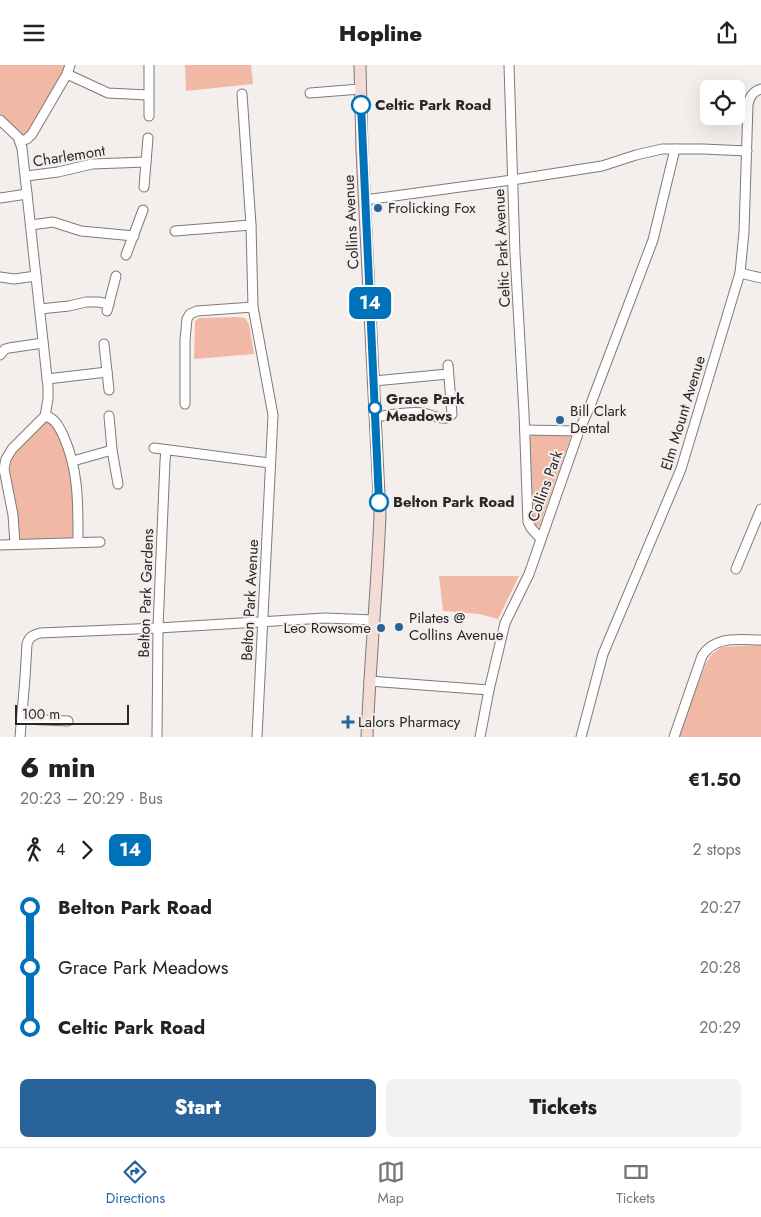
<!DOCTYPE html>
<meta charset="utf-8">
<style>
body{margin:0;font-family:Jost,sans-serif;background:#f2f2f2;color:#222;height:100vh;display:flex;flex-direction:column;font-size:19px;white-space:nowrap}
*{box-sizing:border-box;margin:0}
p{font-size:16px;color:#767676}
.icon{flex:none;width:28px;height:28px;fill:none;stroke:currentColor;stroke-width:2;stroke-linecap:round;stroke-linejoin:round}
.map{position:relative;height:672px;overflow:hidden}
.sheet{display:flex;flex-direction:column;background:#fff;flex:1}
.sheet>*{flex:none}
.badge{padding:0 10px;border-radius:8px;font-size:18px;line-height:32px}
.buttons{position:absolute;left:700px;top:15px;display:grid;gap:10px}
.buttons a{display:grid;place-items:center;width:45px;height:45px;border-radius:8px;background:#fff;box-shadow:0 5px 20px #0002;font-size:25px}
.scale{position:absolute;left:15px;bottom:12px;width:114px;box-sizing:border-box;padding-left:5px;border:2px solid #282626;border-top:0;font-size:14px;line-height:18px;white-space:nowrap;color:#282626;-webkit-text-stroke:4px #f4eeec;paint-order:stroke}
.map>.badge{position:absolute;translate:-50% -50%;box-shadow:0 0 0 2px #fff}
.legs{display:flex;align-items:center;gap:8px;height:55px;padding:0 20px;font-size:16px}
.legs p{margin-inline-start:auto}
.summary{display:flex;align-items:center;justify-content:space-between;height:85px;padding:0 20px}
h1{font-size:28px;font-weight:800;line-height:38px}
.action{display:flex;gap:10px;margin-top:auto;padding:10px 20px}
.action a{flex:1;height:58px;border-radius:8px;background:#28649b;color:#fff;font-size:20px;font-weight:800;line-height:58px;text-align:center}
.action a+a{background:#f2f2f2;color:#222}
ul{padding:0 20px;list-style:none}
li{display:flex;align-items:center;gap:18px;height:60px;font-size:19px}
li i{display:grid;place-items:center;width:8px;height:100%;margin:0 6px;background:currentColor}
li i::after{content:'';width:12px;height:12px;margin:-6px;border:4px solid;border-radius:50%;background:#fff}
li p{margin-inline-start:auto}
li:first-child i{background:linear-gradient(#0000 50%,currentColor 0)}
li:last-child i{background:linear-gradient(currentColor 50%,#0000 0)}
header{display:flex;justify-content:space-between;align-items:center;height:65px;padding:0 20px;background:#fff;font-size:22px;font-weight:800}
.tab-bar{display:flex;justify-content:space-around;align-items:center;height:70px;border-top:1px solid #e0e0e0;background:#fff;font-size:14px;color:#767676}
.tab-bar a{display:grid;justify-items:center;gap:2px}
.tab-bar .current{color:#28649b}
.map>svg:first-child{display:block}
.green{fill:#f0b8a5}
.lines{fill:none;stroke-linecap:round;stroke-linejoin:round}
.minor-casing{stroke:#7f7a78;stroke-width:11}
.secondary-casing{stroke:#7f7a78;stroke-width:13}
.minor{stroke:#fff;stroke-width:9}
.secondary{stroke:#f3dcd5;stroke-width:11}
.line-1-casing{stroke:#fff;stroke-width:11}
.line-1{stroke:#0072bc;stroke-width:8}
.stop-1-dot{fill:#fff;stroke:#0072bc;stroke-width:2.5}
.poi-dot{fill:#28649b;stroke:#f4eeec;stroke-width:2}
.labels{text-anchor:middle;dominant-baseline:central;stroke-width:4;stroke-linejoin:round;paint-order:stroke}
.stop-label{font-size:15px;font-weight:bold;fill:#282626;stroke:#f4eeec;text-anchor:start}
.street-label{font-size:15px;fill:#282626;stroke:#f4eeec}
.poi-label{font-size:15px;fill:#282626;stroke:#f4eeec;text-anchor:start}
</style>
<header><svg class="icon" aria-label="menu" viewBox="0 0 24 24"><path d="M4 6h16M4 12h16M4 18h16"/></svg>Hopline<svg class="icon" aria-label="share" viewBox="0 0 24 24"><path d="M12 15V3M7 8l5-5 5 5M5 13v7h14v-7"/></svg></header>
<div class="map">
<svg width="761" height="672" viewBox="0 0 761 672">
<rect width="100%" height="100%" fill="#f4eeec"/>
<g class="green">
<path d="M0,0H66L30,66L26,70H23L0,49Z"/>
<path d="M185,0H251L253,19L186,26Z"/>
<path d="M236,252L245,253L249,259L254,289L194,294L195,256L199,253H203Z"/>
<path d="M47,357L52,358L63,379L73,416L74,467L73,471L69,474L21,475L18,469C15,448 3,408 14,389C18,383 24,377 29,372C35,366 40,360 47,357Z"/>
<path d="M538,367L567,368L570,370V374L539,462L533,460L528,377L532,370Z"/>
<path d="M439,511H519L498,554L479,549L443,546Z"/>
<path d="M761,580V672H677L706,598L712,589L722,582Z"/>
</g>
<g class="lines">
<defs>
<g id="minor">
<path d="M149,0V51"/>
<path d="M509,0L515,189L524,348L528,457L531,463L540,473"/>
<path d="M67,9L108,28L148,30"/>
<path d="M310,28L360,24"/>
<path d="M242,29L251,160L253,242L273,350L257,672"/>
<path d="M0,55L18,72L22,83L48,322V334L45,351L12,384L6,394L4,404L13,450L15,479"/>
<path d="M20,76L27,74L32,69L67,9L70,0"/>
<path d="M26,111L58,107L92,99L146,97"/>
<path d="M144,122L148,73"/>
<path d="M0,133L27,129"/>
<path d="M365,135L512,115L602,101L636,90L662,84H703L747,86"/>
<path d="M31,160L53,157L81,166L134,171"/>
<path d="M175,166L251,160"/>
<path d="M126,190L143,145"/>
<path d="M740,208L761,213"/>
<path d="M0,212L14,214L36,211"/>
<path d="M40,244L69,241L86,237H98L109,239"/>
<path d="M107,246L116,211"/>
<path d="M104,279L109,325"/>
<path d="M0,290L5,284L9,283L43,278"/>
<path d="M47,314L107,307"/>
<path d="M374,316L448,309"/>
<path d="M185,339V275L187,254L190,249L197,246L253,242"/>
<path d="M45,351C55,353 59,362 63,370C79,405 78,439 78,477"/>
<path d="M109,351L112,385L118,419"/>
<path d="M376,352C389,350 410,346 423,348C433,350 445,358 452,349L448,300"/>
<path d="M525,365L579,366"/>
<path d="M154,383L270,398"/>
<path d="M73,396L112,385"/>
<path d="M0,480L100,477"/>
<path d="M736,504L761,444"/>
<path d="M369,616L489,625"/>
<path d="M22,654L68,656"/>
<path d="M20,672L25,613L27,579C29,572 33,570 40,568L158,563L325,553L374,555"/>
<path d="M157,672L158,563L165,396L166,385"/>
<path d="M480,672L489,625L505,558L529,509L579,366L590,341L653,175L675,84"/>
<path d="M581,672L603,589L681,404L740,208L744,167L748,39C750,31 753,26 761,24"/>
<path d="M674,672L702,591C715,570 739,575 761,575"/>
</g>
<path id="secondary" d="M360,0L362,86L380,450C377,524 370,598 367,672"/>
</defs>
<use href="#minor" class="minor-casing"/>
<use href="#secondary" class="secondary-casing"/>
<use href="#minor" class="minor"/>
<use href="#secondary" class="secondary"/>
</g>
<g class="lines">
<defs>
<path id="line-1" d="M361,40L379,437"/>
</defs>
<use href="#line-1" class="line-1-casing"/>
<use href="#line-1" class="line-1"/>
</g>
<g class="stop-1-dot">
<circle cx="361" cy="40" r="9"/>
<circle cx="375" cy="343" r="6"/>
<circle cx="379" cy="437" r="9"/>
</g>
<g class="poi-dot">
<circle cx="378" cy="143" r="5"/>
<circle cx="560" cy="355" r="5"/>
<circle cx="399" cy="562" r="5"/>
<circle cx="381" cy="563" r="5"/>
<path d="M345.5 649.5h5v5h5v5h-5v5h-5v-5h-5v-5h5z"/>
</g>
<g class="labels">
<g class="stop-label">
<text x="375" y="40">Celtic Park Road</text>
<text x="386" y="334">Grace Park<tspan x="386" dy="17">Meadows</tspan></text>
<text x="393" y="437">Belton Park Road</text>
</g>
<g class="street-label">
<text transform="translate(69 91) rotate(-9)">Charlemont</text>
<text transform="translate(351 157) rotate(-93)">Collins Avenue</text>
<text transform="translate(502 183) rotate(-93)">Celtic Park Avenue</text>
<text transform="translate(683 348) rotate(-73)">Elm Mount Avenue</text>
<text transform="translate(545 421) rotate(-70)">Collins Park</text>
<text transform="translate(146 528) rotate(-88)">Belton Park Gardens</text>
<text transform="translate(250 535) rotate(-87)">Belton Park Avenue</text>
</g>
<g class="poi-label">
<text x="388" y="143">Frolicking Fox</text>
<text x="570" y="346">Bill Clark<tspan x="570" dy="17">Dental</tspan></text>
<text x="409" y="553">Pilates @<tspan x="409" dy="17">Collins Avenue</tspan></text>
<text x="371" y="563" text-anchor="end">Leo Rowsome</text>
<text x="358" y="657">Lalors Pharmacy</text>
</g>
</g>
</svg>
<div class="buttons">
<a><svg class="icon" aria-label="locate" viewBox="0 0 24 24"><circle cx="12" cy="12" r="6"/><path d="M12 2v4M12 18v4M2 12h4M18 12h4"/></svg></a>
</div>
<div class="scale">100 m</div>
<b class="badge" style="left:370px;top:238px;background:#0072bc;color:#fff">14</b>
</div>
<section class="sheet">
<div class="summary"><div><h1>6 min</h1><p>20:23 – 20:29 · Bus</p></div><b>€1.50</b></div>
<div class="legs"><svg class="icon" aria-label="walk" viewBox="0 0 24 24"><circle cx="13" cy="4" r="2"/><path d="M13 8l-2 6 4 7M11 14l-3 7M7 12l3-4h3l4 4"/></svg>4<svg class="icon" aria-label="forward" viewBox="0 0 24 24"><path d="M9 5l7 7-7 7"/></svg><b class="badge" style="background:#0072bc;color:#fff">14</b><p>2 stops</p></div>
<ul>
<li><i style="color:#0072bc"></i><b>Belton Park Road</b><p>20:27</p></li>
<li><i style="color:#0072bc"></i><span>Grace Park Meadows</span><p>20:28</p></li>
<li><i style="color:#0072bc"></i><b>Celtic Park Road</b><p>20:29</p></li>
</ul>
<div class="action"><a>Start</a><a>Tickets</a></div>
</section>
<nav class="tab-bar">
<a class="current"><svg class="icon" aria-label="directions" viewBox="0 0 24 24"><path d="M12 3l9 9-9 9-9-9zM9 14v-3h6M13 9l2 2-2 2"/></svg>Directions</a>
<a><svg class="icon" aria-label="map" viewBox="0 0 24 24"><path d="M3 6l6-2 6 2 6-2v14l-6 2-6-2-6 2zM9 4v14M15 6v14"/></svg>Map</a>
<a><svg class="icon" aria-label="tickets" viewBox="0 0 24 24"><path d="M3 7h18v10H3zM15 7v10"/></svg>Tickets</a>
</nav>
